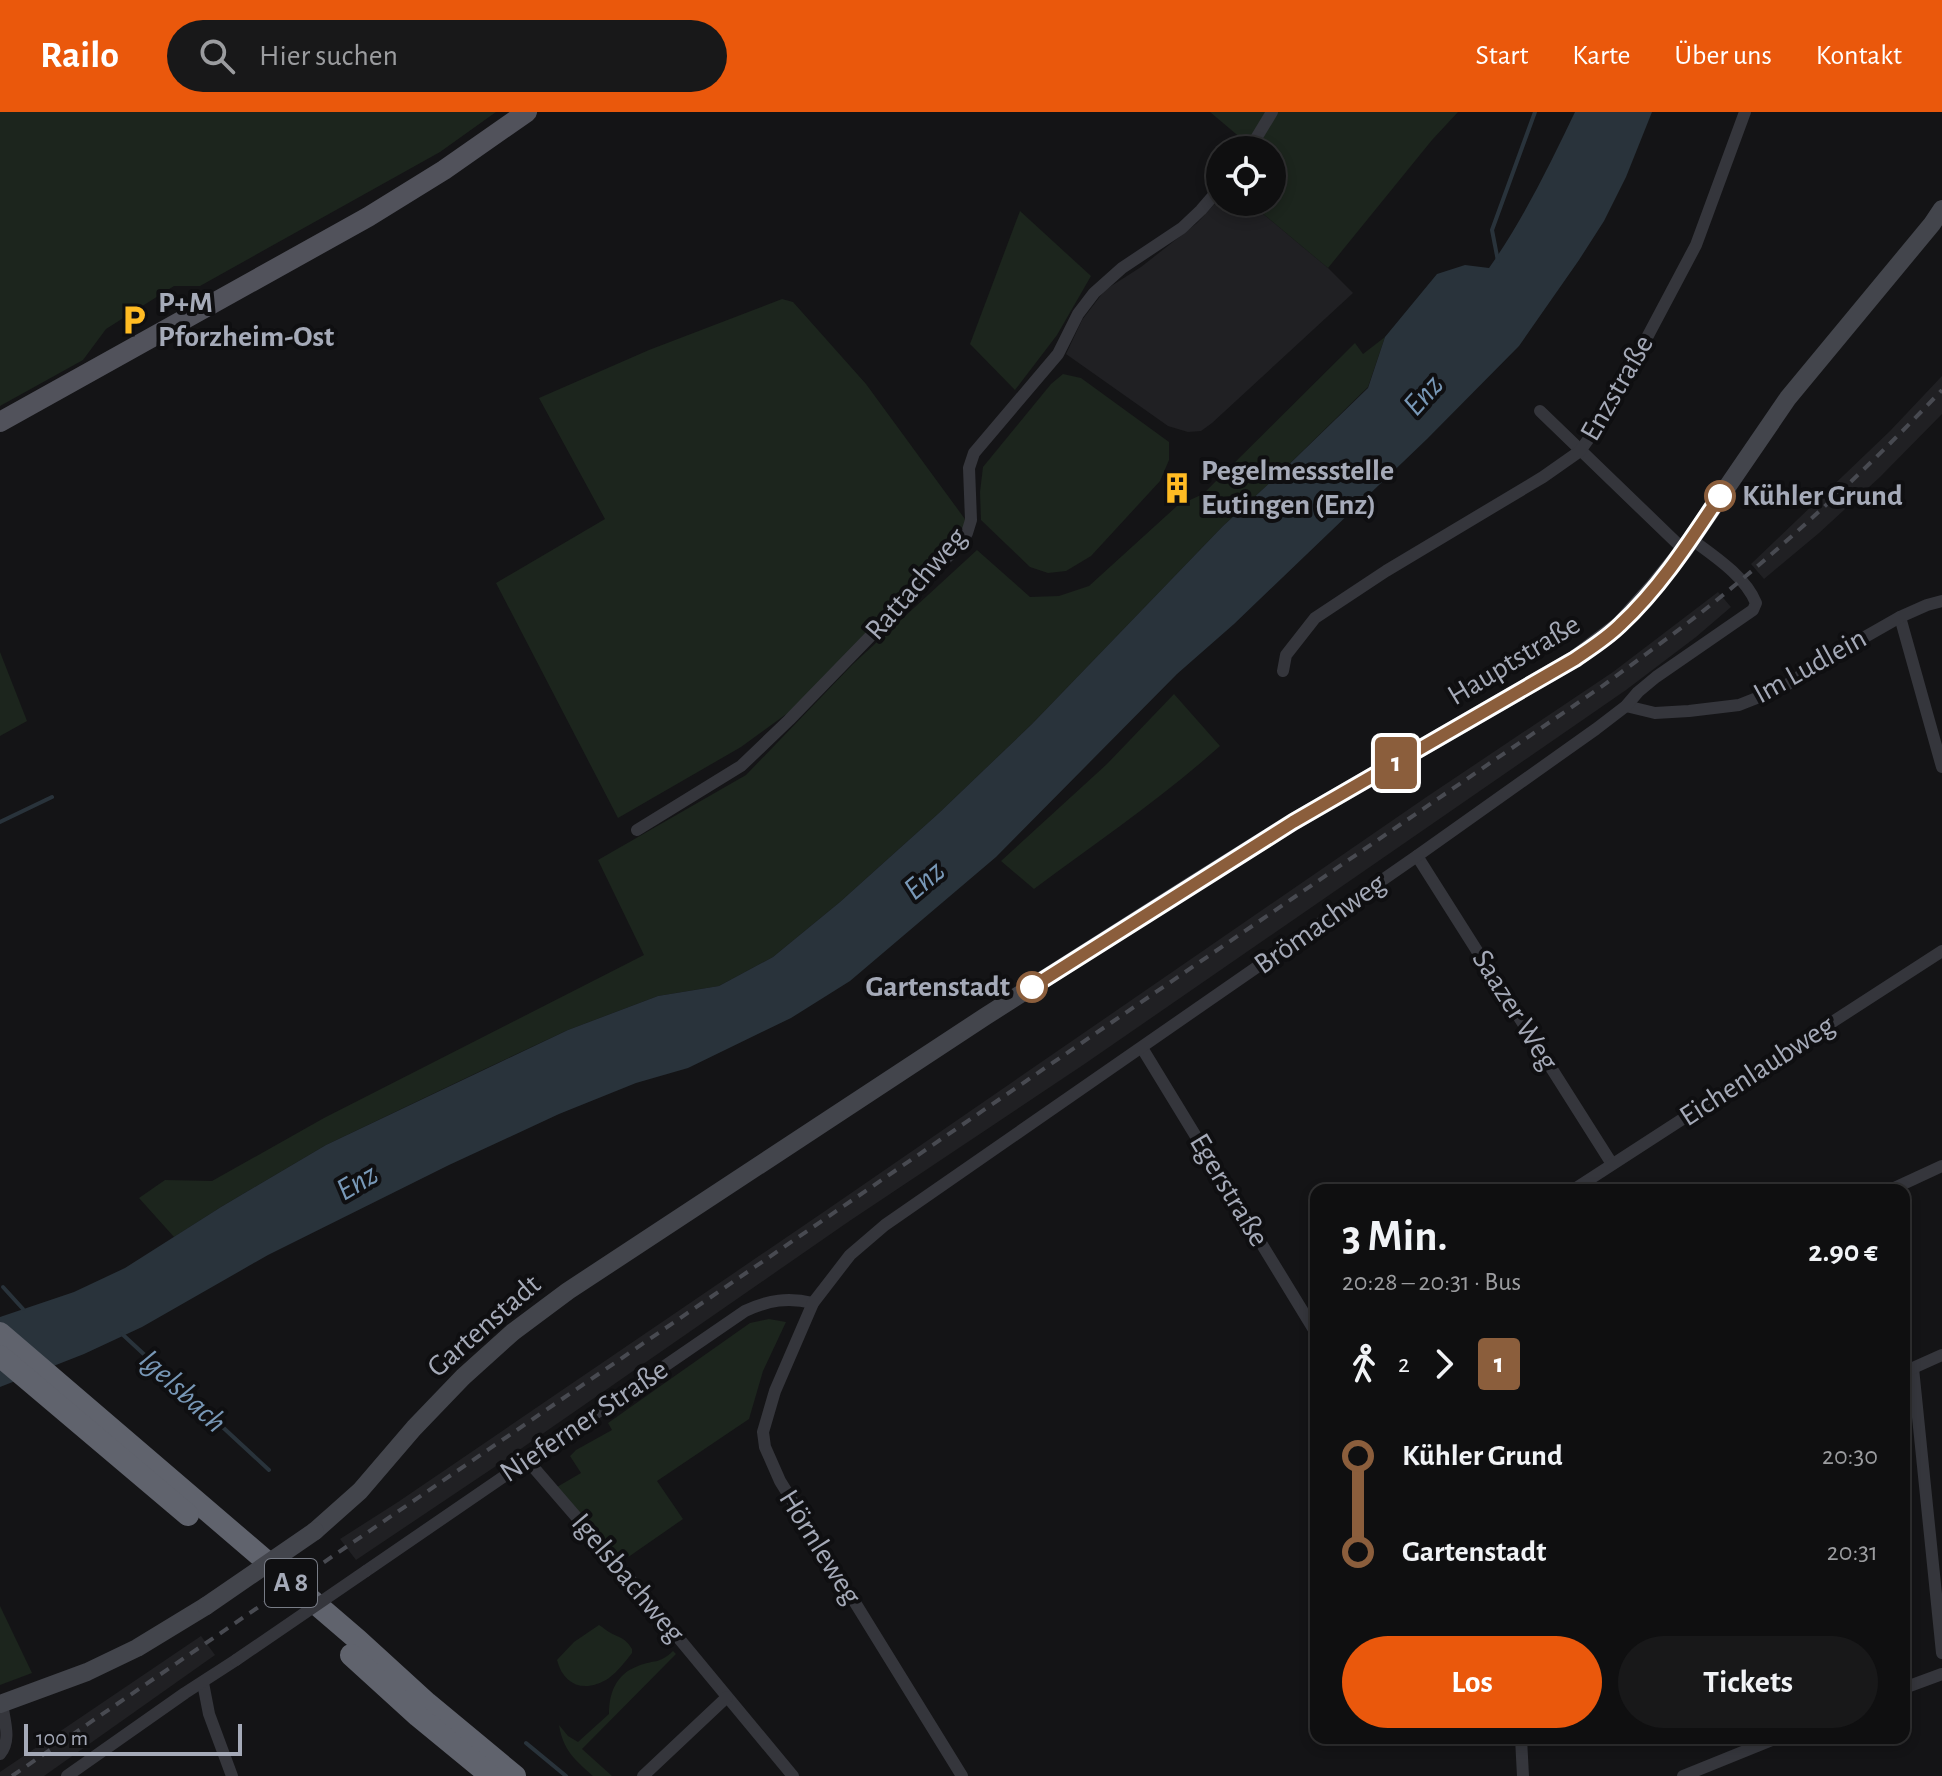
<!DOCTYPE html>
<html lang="de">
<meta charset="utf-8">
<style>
body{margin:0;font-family:"Alegreya Sans",sans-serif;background:#181819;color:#f1f3f6;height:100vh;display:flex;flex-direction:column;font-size:30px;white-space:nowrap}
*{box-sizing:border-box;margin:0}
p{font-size:26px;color:#9b9c9f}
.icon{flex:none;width:44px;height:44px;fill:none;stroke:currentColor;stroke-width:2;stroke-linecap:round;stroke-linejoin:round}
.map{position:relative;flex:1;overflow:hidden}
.details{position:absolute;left:1310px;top:1072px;width:600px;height:560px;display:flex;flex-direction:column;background:#0f0f10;border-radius:16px;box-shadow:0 4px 12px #0003,0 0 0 2px #2f2f30}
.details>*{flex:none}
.badge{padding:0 16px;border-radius:6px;font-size:28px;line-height:52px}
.fabs{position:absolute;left:1206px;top:24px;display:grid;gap:16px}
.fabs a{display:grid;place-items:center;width:80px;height:80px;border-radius:50%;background:#0f0f10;box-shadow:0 4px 12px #0003,0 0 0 2px #2f2f30;font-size:40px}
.scale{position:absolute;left:24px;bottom:20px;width:218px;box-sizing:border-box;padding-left:8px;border:4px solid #a5aab8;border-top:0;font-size:22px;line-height:28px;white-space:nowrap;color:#a5aab8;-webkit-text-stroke:6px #0f0f11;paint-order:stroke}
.map>.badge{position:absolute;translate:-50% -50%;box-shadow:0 0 0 4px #fff}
.legs{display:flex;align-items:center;gap:12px;height:88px;padding:0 32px;font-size:26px}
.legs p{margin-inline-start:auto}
.head{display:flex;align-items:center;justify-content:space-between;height:136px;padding:0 32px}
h1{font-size:44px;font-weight:700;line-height:60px}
.button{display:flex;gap:16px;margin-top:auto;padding:16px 32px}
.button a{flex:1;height:92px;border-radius:48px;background:#ea580c;color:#fff;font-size:32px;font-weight:700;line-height:92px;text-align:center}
.button a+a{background:#181819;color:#f1f3f6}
ul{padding:0 32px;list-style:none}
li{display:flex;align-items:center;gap:28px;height:96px;font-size:30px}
li i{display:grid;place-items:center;width:12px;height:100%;margin:0 10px;background:currentColor}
li i::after{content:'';width:20px;height:20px;margin:-10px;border:6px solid;border-radius:50%;background:#0f0f10}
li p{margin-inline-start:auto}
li:first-child i{background:linear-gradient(#0000 50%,currentColor 0)}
li:last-child i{background:linear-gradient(currentColor 50%,#0000 0)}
header{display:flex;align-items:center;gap:48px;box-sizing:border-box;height:112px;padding:0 40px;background:#ea580c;color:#fff}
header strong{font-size:38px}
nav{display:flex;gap:44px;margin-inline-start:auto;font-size:28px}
.search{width:560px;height:72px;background:#181819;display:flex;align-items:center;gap:20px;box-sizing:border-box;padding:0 28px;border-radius:44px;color:#9b9c9f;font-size:30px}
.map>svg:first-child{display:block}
.built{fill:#202023}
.green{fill:#1c251d}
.water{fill:#29333b}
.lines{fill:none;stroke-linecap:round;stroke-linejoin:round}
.stream{stroke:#29333b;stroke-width:4}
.street{stroke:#35363c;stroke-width:12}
.secondary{stroke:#43454c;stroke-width:18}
.primary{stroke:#51525b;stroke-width:20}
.highway{stroke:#60636d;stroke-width:22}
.rail{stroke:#484a51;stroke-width:4;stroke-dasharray:10 8;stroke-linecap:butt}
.street-bridge{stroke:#35363c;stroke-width:12}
.secondary-bridge{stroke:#43454c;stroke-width:18}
.line-1-casing{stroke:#fff;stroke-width:18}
.line-1{stroke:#8b5e3c;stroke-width:12}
.stop-1-dot{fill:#fff;stroke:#8b5e3c;stroke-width:4}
.labels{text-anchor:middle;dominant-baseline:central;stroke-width:8;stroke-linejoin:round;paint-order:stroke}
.shield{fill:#0f0f11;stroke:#787c86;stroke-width:2}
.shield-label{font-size:28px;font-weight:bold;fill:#a5aab8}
.poi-label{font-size:30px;font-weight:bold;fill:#a5aab8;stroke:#0f0f11;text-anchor:start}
.street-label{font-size:30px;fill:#a5aab8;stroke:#0f0f11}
.stop-label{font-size:30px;font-weight:bold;fill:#a5aab8;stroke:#0f0f11;text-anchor:start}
.water-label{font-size:32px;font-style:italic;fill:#7898b7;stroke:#0f0f11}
</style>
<header>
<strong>Railo</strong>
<div class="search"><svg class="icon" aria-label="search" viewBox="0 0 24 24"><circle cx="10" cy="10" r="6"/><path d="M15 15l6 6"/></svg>Hier suchen</div>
<nav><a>Start</a><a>Karte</a><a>Über uns</a><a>Kontakt</a></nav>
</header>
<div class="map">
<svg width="1942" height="1664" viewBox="0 0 1942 1664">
<rect width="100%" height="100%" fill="#141416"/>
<g class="built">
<path d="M1220,86V90H1249L1328,156L1353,181L1212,311L1201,319L1188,320L1168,314L1066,242L1082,208L1105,178L1141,155L1197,111Z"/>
<path d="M1942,264V302L1880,365L1819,421L1764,467L1751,452L1890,319Z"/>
<path d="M1718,480L1731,495L1696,525L1626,578L1086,951L848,1110L502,1350L356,1448L340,1427L398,1390L828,1097L1425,686L1613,560Z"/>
<path d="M201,1524L215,1543L44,1664H0V1660Z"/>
</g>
<g class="green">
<path d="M0,0H496L440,40L200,174H174L106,217L83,248L0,294Z"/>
<path d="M1210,0H1458L1432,28L1328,156L1249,90H1272V38H1255Z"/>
<path d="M1020,99L1091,164L1057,223L1015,278L970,232Z"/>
<path d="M782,187L793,190L866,272L970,414L807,587L741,635L618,706L496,471L605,407L539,286L649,238Z"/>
<path d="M1385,225L1368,275L1275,366L1223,414L1032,612L939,701L840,790L773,845L719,874L658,884L568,918L489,955L326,1033L221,1095L174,1125L139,1086L165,1068L212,1069L324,1006L644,843L598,748L746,663L853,552L977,438L1030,485L1059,484L1089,474L1177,394L1203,382L1355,231L1363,242Z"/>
<path d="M1063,262L1081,266L1169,330V348L1160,369L1091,444L1066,459L1048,461L1030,455L981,408L980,380L983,355L1051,272Z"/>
<path d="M0,540L27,609L0,624Z"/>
<path d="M1174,582L1220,634C1162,686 1097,730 1034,777L1001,749L1107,652Z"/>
<path d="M769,1207L786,1210L763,1259L749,1307L657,1369L683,1407L624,1448L615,1444L557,1375L581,1361L570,1344L576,1338L612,1318L608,1311L750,1211Z"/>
<path d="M0,1494L32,1561L0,1573Z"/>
<path d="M599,1513C603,1515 605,1518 609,1520C619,1526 625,1525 632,1537V1541C625,1550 618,1559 609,1566C586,1581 564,1575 557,1548L574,1530Z"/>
<path d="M673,1539L676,1542L582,1637L612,1664H593C575,1648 563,1638 559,1613L568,1624L578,1630L609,1602C609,1581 616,1562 638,1554C655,1547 658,1553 673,1539Z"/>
</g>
<path class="water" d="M1575,0H1652L1626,65L1604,109L1579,148L1519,234L1427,327L1234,512L1177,562L996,745L850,869L791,906L688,956L636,971L559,1002L449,1053L268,1143L142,1215L84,1242L0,1275V1205L74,1180L125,1156L221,1095L326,1033L568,918L658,884L719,874L773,845L840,790L939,701L1032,612L1223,414L1275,366L1368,276L1385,225L1437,162L1465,153L1489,156C1523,108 1549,54 1575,0Z"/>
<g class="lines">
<g class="stream">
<path d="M1498,149L1492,118L1535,0"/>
<path d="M0,710L52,685"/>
<path d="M3,1175L23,1197"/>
<path d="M121,1221L269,1358"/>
<path d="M526,1631L566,1664"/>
</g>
<g class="street">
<path d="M1249,38L1272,0"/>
<path d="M1540,299L1684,438"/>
<path d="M1900,505L1942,655"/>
<path d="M1283,559L1286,543L1315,506L1386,459L1543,365L1580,339L1607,301L1696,133L1745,0"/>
<path d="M1626,594L1655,601L1689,599L1739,593L1782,576L1821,550L1900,505L1927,493L1942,489"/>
<path d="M637,718L741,654L789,608L960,432L967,421L971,408L969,356L974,341L1058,242L1078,202L1094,181L1122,156L1182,116L1201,98L1220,76"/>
<path d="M1417,744L1612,1052"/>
<path d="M1142,936L1316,1221"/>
<path d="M1573,1078L1942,839"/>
<path d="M1890,1078L1942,1054"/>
<path d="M1913,1256L1942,1541"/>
<path d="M1904,1260L1942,1243"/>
<path d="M528,1349L623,1459L793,1664"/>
<path d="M366,1459L745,1199C769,1188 788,1185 813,1191"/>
<path d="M203,1571L209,1602L232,1664"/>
<path d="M1904,1576L1942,1562"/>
<path d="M1521,1626L1523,1664"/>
<path d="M0,1642C12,1628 4,1608 2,1591"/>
<path d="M67,1664L185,1581L236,1548"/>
<path d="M643,1664L727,1585"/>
<path d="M962,1664L780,1369L765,1335L763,1320L775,1279L813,1191L850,1143L885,1113L1417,744L1596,617L1626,594L1638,580L1656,565L1753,498L1756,491C1745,464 1714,444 1691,427"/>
<path d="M1683,1664L1777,1626"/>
</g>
<g class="secondary">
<path d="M315,1419L360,1379L414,1316L463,1265L513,1220L568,1179L986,904L1192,773L1293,710L1575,547L1620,513L1654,475L1684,438L1788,286L1932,112L1942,97"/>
<path d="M0,1592L87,1560L137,1536L206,1494"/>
</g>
<path class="primary" d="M0,310L368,105L444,58L527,0"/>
<g class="highway">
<path d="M0,1221L358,1528L427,1591L515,1664"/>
<path d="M0,1244L188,1403"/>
<path d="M351,1543L418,1604L491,1664"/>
</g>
<path class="rail" d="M12,1664L1601,575C1642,545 1684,515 1723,483C1801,419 1873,351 1942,278"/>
<path class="street-bridge" d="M236,1548L366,1459"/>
<path class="secondary-bridge" d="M206,1494L315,1419"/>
</g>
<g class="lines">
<defs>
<path id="line-1" d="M1032,875L1293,710L1575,547C1591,536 1607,526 1620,513C1660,476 1690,429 1720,384"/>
</defs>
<use href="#line-1" class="line-1-casing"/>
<use href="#line-1" class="line-1"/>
</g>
<defs>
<symbol id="parking-bare" viewBox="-9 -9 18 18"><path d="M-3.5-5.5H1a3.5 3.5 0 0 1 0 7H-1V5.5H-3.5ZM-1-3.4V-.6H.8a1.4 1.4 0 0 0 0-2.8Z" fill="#ffbb23" stroke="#0f0f11" stroke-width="2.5" paint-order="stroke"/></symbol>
<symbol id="building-bare" viewBox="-9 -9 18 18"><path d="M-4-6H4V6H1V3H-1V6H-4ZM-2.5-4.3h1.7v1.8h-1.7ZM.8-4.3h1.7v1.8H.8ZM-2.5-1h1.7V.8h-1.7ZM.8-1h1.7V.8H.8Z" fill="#ffbb23" stroke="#0f0f11" stroke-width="2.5" paint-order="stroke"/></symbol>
</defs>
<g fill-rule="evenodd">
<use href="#parking-bare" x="112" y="186" width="44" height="44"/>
<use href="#building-bare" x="1155" y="354" width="44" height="44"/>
</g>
<g class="stop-1-dot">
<circle cx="1720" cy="384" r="14"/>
<circle cx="1032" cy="875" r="14"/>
</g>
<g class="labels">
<rect class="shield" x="265" y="1447" width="52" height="48" rx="6"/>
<g class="shield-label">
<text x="291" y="1471">A 8</text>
</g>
<g class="poi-label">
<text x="158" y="191">P+M<tspan x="158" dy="34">Pforzheim-Ost</tspan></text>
<text x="1201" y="359">Pegelmessstelle<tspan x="1201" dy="34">Eutingen (Enz)</tspan></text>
</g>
<g class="street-label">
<text transform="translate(1617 276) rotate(-60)">Enzstraße</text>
<text transform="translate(916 472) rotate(-49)">Rattachweg</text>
<text transform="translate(1514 548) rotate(-31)">Hauptstraße</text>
<text transform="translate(1810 554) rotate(-29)">Im Ludlein</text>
<text transform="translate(1320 812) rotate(-35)">Brömachweg</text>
<text transform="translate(1515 898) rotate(58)">Saazer Weg</text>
<text transform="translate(1757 959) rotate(-33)">Eichenlaubweg</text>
<text transform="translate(1229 1078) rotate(59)">Egerstraße</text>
<text transform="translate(484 1214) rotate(-41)">Gartenstadt</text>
<text transform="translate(584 1309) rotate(-34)">Nieferner Straße</text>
<text transform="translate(820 1435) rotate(58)">Hörnleweg</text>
<text transform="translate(628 1466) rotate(50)">Igelsbachweg</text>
</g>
<g class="stop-label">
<text x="1742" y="384">Kühler Grund</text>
<text x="1010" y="875" text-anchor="end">Gartenstadt</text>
</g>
<g class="water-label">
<text transform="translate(1423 283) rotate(-48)">Enz</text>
<text transform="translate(924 768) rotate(-40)">Enz</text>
<text transform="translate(357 1070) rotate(-30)">Enz</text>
<text transform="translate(183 1279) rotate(43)">Igelsbach</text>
</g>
</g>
</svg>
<div class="fabs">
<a><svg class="icon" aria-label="locate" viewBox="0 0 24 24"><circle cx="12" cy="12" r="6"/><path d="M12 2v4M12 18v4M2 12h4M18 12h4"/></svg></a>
</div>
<div class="scale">100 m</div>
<b class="badge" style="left:1396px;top:651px;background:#8b5e3c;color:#fff">1</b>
<section class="details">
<div class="head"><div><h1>3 Min.</h1><p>20:28 – 20:31 · Bus</p></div><b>2.90 €</b></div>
<div class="legs"><svg class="icon" aria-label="walk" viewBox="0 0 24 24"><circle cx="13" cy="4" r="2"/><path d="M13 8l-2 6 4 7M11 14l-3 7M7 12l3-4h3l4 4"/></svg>2<svg class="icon" aria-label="forward" viewBox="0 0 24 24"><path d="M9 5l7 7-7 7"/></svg><b class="badge" style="background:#8b5e3c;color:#fff">1</b></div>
<ul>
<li><i style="color:#8b5e3c"></i><b>Kühler Grund</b><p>20:30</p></li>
<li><i style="color:#8b5e3c"></i><b>Gartenstadt</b><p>20:31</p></li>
</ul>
<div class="button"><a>Los</a><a>Tickets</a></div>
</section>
</div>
